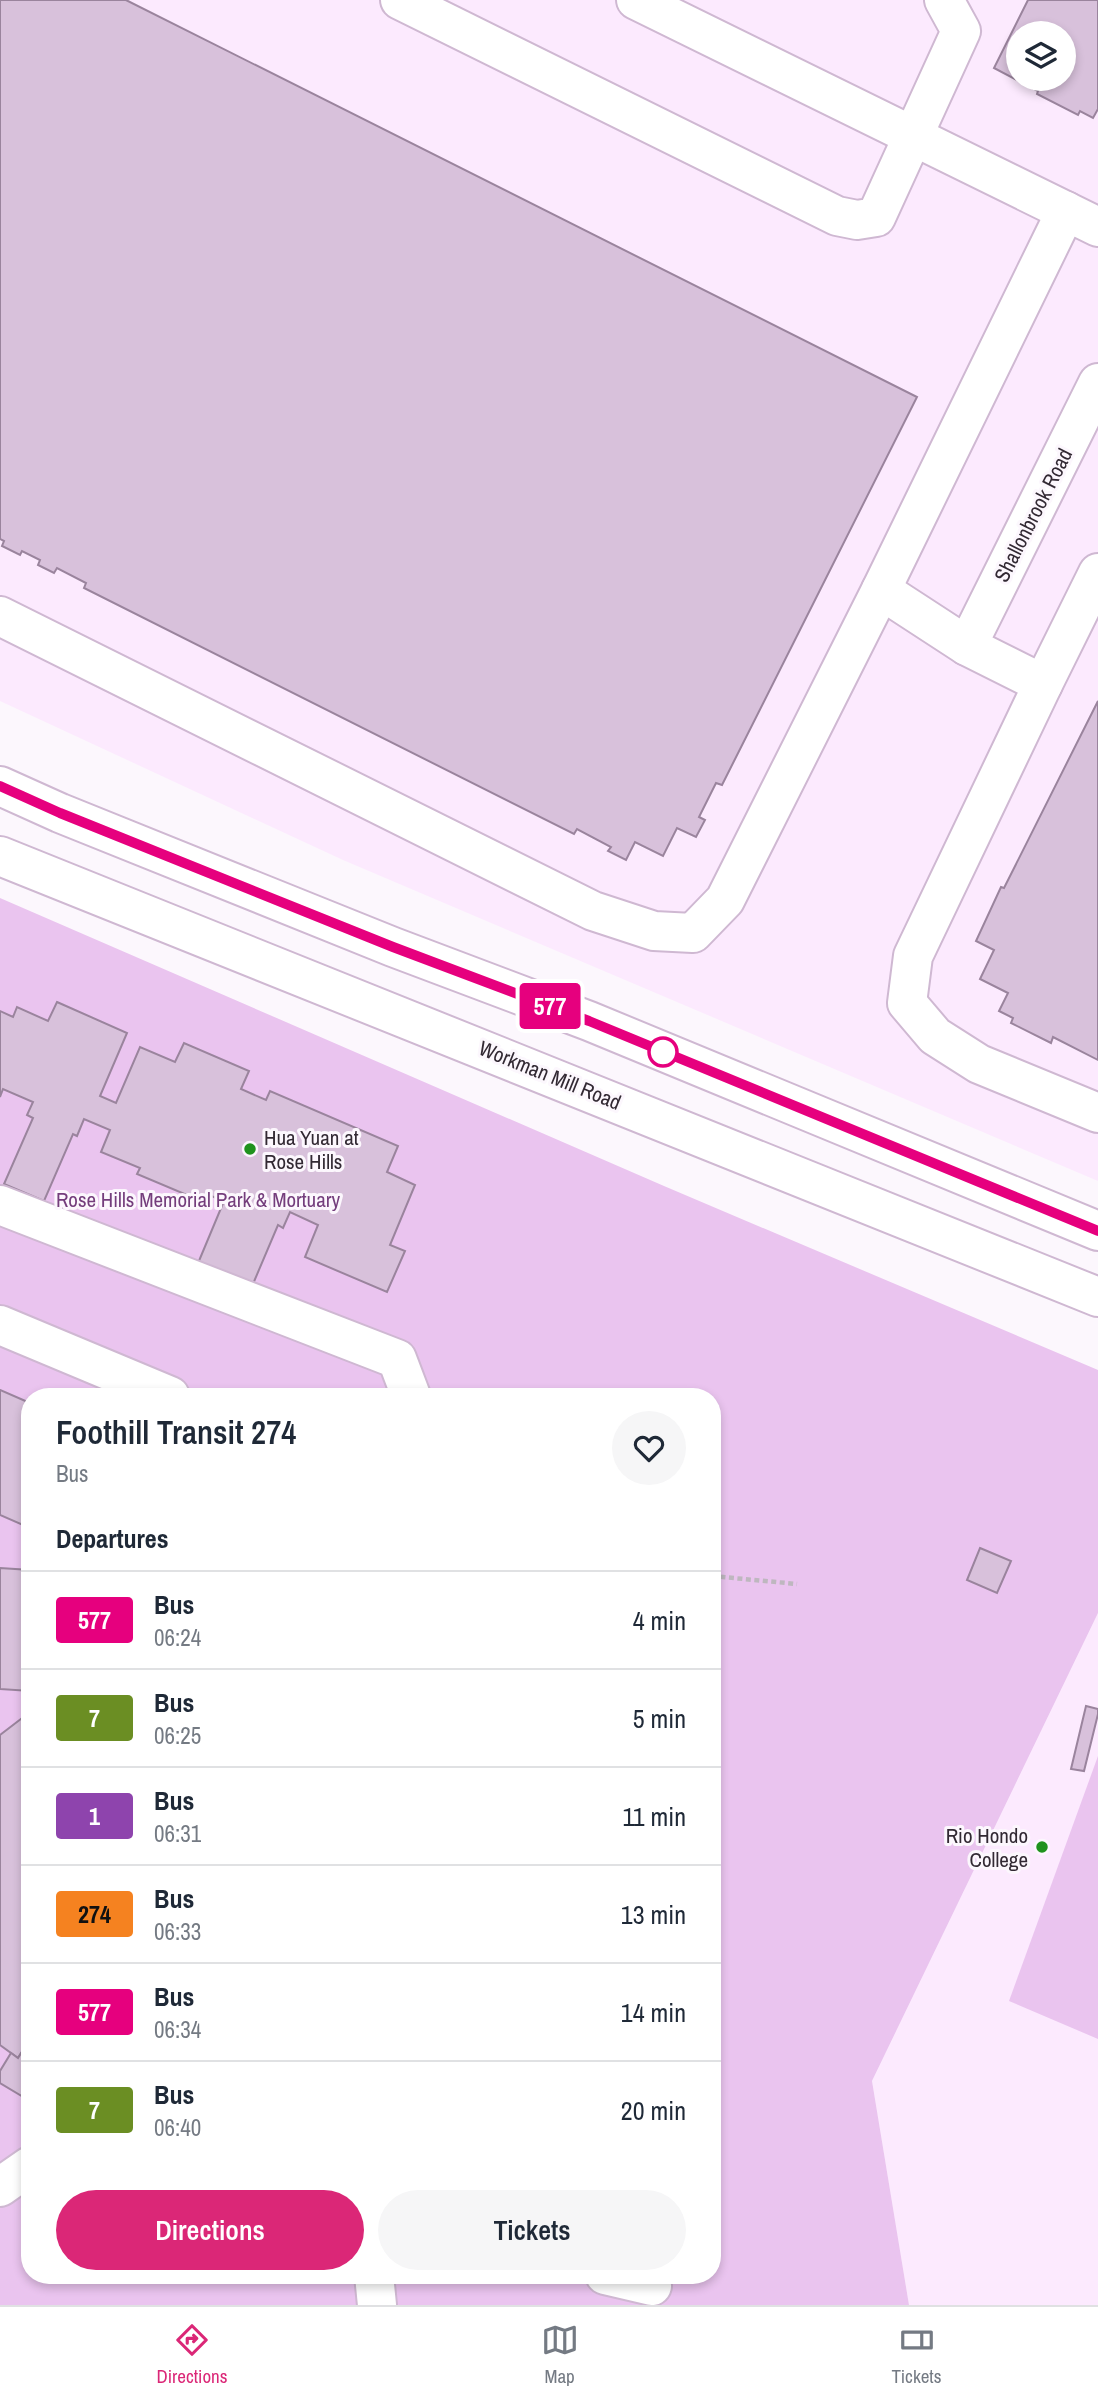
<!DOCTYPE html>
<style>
body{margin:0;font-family:"Archivo Narrow",sans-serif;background:#f6f6f7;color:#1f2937;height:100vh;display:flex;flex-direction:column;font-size:26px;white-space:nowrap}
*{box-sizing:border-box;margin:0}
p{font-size:23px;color:#747a83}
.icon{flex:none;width:38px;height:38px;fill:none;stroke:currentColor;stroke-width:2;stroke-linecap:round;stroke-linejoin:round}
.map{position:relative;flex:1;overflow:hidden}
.sheet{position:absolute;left:21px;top:1388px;width:700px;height:896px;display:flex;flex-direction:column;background:#fff;border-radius:28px;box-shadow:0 4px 10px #0003}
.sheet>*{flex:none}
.badge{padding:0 14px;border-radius:5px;font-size:24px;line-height:46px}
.controls{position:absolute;left:1006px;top:21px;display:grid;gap:14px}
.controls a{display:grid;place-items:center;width:70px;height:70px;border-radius:50%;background:#fff;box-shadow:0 4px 10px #0003;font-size:35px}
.map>.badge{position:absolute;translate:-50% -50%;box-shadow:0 0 0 4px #fff}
h2{padding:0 35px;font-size:26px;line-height:63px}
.round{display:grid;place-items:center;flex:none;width:74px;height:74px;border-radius:37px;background:#f6f6f7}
.headline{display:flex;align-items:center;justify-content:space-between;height:119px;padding:0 35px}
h1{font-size:33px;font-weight:600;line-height:52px}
.cta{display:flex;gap:14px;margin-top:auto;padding:14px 35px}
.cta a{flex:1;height:80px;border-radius:42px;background:#db2777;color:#fff;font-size:28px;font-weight:600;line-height:80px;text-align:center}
.cta a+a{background:#f6f6f7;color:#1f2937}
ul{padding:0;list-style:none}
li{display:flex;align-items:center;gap:21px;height:98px;padding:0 35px;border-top:2px solid #e0e1e3}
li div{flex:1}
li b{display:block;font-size:26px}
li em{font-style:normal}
li .badge{min-width:77px;font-weight:700;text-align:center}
.dock{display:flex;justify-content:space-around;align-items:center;height:98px;border-top:2px solid #e0e1e3;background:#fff;font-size:19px;color:#747a83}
.dock a{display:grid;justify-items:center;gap:4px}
.dock .selected{color:#db2777}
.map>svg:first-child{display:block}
.built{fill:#fceafe;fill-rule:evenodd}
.green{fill:#eac4ef;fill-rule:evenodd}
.building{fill:#d8c1db;stroke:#9a849d;stroke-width:2;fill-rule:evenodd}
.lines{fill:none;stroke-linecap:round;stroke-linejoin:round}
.minor-casing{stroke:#cfb8d2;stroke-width:42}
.major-casing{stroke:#cfb8d2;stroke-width:42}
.path{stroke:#beb7bf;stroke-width:4.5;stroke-dasharray:5 3.5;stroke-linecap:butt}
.minor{stroke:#fff;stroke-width:38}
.major{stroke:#fff;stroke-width:38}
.line-casing{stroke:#fff;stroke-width:16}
.line{stroke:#e6007e;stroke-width:10}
.stop-dot{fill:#fff;stroke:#e6007e;stroke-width:3.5}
.poi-dot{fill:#1f921d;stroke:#fcf7fd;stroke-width:2.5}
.labels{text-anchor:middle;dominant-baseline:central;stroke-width:6;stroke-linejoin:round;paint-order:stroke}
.street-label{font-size:21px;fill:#322933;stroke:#fcf7fd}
.poi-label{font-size:21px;fill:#322933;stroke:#fcf7fd;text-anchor:start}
.park-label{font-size:21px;fill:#743d7c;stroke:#fcf7fd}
</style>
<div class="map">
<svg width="1098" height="2305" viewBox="0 0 1098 2305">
<rect width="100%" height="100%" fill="#fcf7fd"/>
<g class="built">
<path d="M0,0H1098V1181L343,860L0,701ZM1018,33H1064V79H1018Z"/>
<path d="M1098,1613V2305H909L872,2081Z"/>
</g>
<g class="green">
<path d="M0,898L664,1186L1098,1370V1613L872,2081L909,2305H0ZM30,1396H712V2275H30Z"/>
<path d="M1098,1756V2039L1009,2001Z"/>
</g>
<g class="building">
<path d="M0,0H126L917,397L722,785L716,783L699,817L705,820L696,837L677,828L663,856L635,842L626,860L608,851L611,847L577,829L574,834L84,588L86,583L57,568L54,573L38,565L40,560L22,551L20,555L2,546L4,541L0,539Z"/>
<path d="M1028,0H1098V109L1093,118L1080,111L1078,115L1037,94L1038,91L994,68ZM1018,33H1064V79H1018Z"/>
<path d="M1098,701V1060L1053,1037L1051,1043L1011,1023L1013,1018L999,1011L1008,993L980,979L994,950L976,941L1001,887L1004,888Z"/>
<path d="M57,1002L127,1033L100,1096L116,1103L140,1047L175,1062L184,1043L249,1071L241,1089L266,1100L270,1091L398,1146L387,1172L415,1185L390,1245L405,1251L387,1292L305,1257L318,1225L290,1212L283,1228L278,1225L250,1291L196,1268L224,1201L209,1195L208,1198L197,1193L194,1198L137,1174L140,1168L101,1152L110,1130L84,1119L77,1136L73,1134L44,1201L4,1184L33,1118L27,1115L33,1102L3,1089L0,1097V1011L13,1017L17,1007L48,1021Z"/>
<path d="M0,1390L30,1403V1528L0,1515Z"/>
<path d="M980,1548L1011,1561L997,1593L967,1580Z"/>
<path d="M0,1568L30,1570V1691L0,1689Z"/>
<path d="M1086,1706L1098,1709V1714L1084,1771L1071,1769Z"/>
<path d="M30,1712V2039L18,2058L0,2045V1735Z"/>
<path d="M30,2039V2101L0,2083V2071L11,2053L18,2058Z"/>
</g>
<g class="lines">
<defs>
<g id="minor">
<path d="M400,0L837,216L857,220L876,217L961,31L944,0"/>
<path d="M636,0L1098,227"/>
<path d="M1098,573L1043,684L913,956L907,1003L935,1036L979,1064L1098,1113"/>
<path d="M881,590L967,646L1043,684"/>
<path d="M0,616L593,911L654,931L693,933L725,900L881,590L1066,211"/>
<path d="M967,646L1098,383"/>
<path d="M0,1205L397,1359L411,1396"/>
<path d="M0,1325L170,1396"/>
<path d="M0,2187L30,2166"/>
<path d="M374,2275L377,2305"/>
<path d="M605,2275L652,2286"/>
</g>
<g id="major">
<path d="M0,786L60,813L393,947L589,1021L1098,1231"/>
<path d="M0,856L1098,1297"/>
</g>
</defs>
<use href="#minor" class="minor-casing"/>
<use href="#major" class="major-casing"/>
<path class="path" d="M712,1576L797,1584"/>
<use href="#minor" class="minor"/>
<use href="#major" class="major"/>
</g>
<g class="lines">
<defs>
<path id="line" d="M0,786L60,813L393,947L589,1021L1098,1231"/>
</defs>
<use href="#line" class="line-casing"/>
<use href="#line" class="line"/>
</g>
<circle class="stop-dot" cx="663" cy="1052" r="14"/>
<g class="poi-dot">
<circle cx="250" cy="1149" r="7"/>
<circle cx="1042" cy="1847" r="7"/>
</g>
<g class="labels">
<g class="street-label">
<text transform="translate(1033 515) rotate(-63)">Shallonbrook Road</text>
<text transform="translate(550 1075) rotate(22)">Workman Mill Road</text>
</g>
<g class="poi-label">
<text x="264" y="1137">Hua Yuan at<tspan x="264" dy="24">Rose Hills</tspan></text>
<text x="1028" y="1835" text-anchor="end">Rio Hondo<tspan x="1028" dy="24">College</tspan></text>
</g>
<g class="park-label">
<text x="198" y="1199">Rose Hills Memorial Park &amp; Mortuary</text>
</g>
</g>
</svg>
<div class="controls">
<a><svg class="icon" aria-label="layers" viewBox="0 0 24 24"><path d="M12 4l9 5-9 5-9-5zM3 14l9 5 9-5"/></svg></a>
</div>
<b class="badge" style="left:550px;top:1006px;background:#e6007e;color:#fff">577</b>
<section class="sheet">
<div class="headline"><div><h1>Foothill Transit 274</h1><p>Bus</p></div><a class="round"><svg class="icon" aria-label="heart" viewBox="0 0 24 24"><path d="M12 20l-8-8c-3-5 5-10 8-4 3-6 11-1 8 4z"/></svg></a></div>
<h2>Departures</h2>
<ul>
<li><span class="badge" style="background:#e6007e;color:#fff">577</span><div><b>Bus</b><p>06:24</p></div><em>4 min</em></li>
<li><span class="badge" style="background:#6b8e23;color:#fff">7</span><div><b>Bus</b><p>06:25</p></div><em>5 min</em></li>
<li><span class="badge" style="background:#8e44ad;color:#fff">1</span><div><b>Bus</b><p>06:31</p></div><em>11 min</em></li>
<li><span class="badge" style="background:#f58220;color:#111">274</span><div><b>Bus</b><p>06:33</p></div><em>13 min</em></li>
<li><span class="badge" style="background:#e6007e;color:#fff">577</span><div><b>Bus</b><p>06:34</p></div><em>14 min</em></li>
<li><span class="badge" style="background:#6b8e23;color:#fff">7</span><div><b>Bus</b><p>06:40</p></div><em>20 min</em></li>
</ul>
<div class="cta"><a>Directions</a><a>Tickets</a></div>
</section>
</div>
<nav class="dock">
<a class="selected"><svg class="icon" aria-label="directions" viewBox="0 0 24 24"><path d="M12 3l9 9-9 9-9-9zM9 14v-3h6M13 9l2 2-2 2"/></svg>Directions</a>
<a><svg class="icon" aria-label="map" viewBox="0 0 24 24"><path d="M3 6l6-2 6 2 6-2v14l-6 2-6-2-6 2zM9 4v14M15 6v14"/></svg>Map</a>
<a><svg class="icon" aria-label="tickets" viewBox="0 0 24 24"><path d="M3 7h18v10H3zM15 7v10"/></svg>Tickets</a>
</nav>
